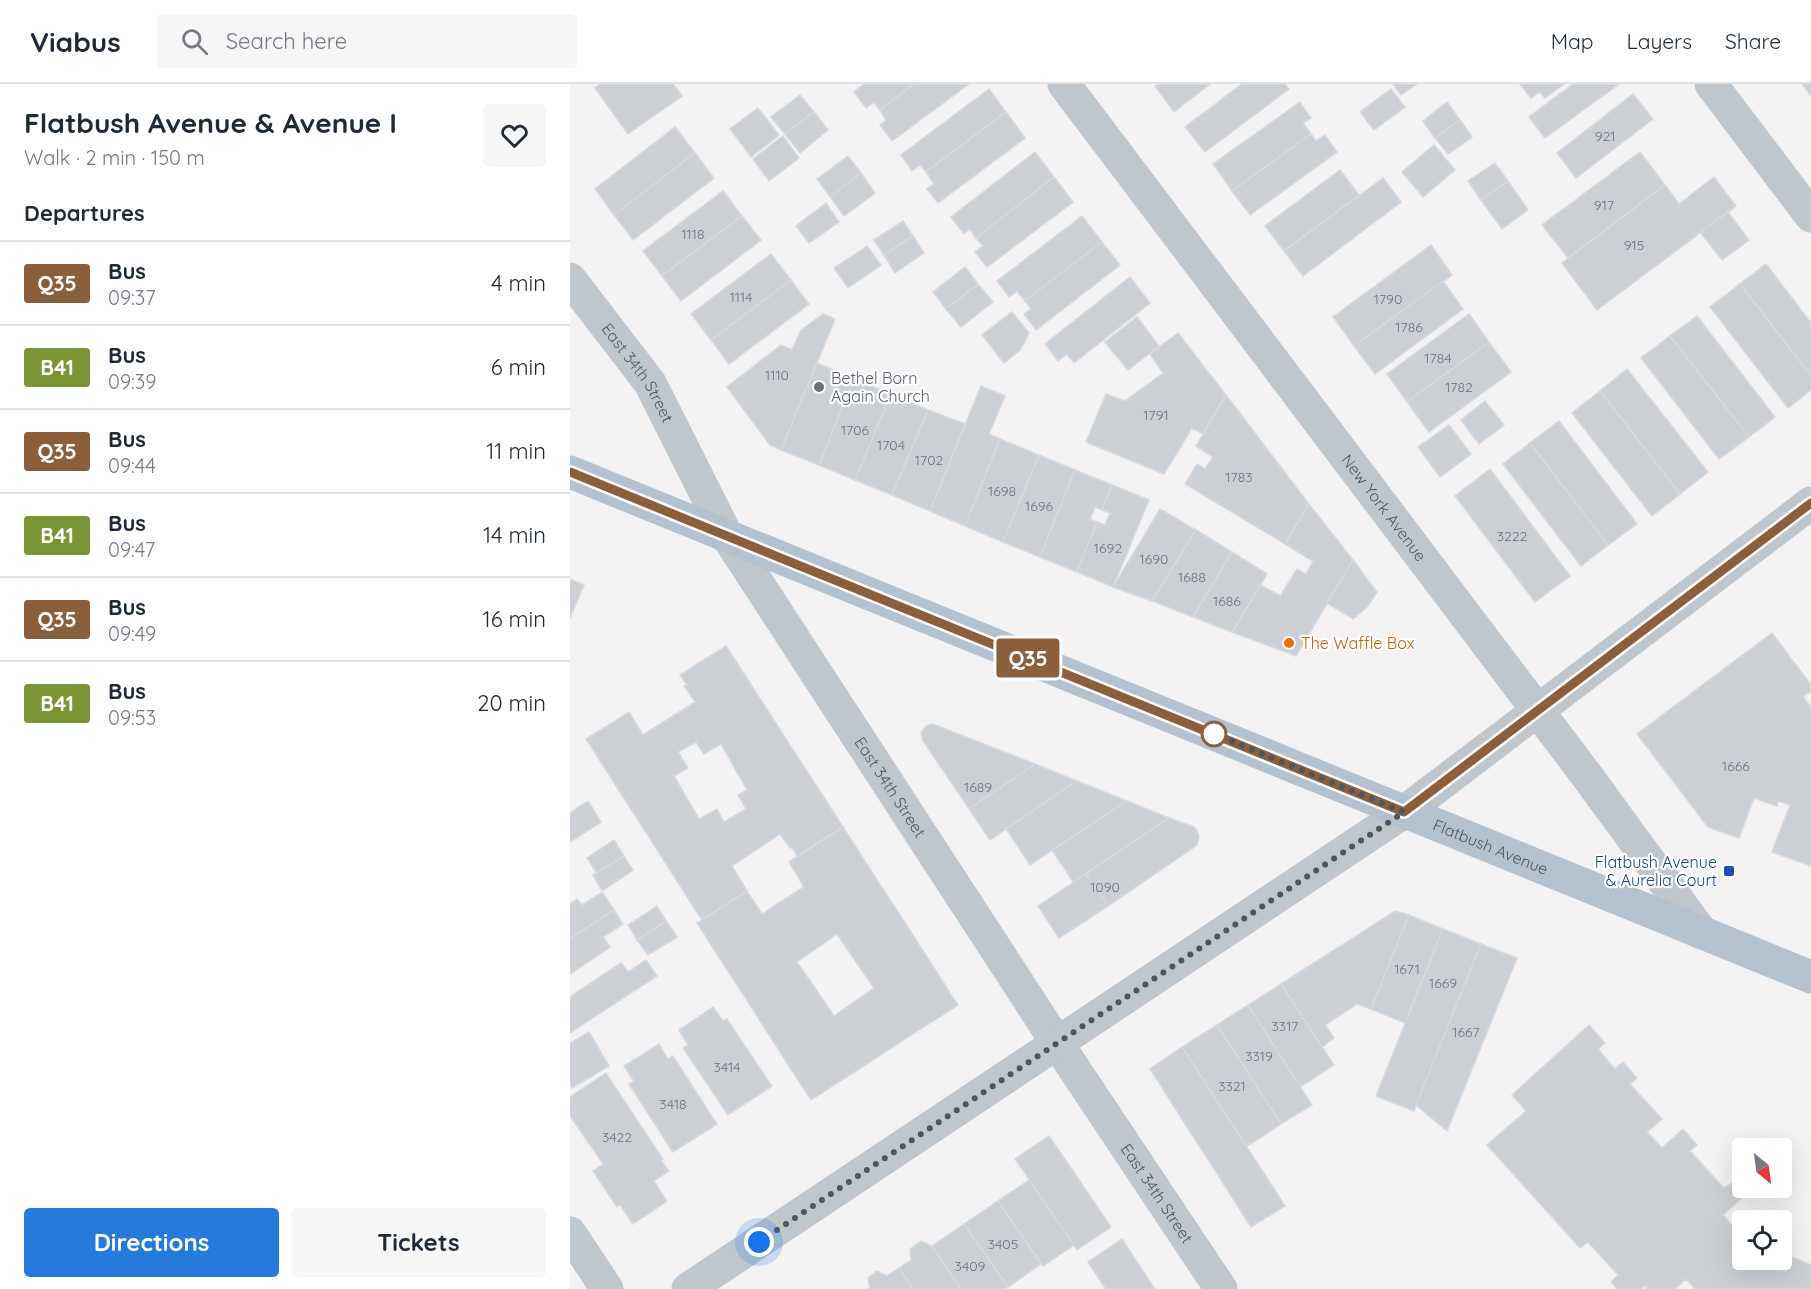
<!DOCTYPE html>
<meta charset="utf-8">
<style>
body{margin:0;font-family:Quicksand,sans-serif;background:#f6f6f7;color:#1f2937;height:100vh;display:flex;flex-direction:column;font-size:22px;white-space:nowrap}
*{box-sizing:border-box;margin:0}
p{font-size:20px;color:#747a83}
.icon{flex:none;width:33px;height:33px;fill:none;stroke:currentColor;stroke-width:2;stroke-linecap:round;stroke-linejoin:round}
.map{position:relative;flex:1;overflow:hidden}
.side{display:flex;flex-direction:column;background:#fff;width:570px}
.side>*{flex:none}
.badge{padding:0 12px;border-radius:4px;font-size:21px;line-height:39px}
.needle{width:39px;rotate:151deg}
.buttons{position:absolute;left:1162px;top:1054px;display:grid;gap:12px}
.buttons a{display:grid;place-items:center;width:60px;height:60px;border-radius:6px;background:#fff;box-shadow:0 6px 24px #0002;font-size:30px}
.you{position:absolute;width:30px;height:30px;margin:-15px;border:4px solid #fff;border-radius:50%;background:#1a73e8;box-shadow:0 0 0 9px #1a73e833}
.map>.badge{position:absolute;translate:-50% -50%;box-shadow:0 0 0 3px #fff}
h2{padding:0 24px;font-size:22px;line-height:54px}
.round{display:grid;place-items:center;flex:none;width:63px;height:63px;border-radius:6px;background:#f6f6f7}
.overview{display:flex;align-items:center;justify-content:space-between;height:102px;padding:0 24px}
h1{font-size:28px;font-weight:700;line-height:45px}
.cta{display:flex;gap:12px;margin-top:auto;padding:12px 24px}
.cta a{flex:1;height:69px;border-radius:6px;background:#257adc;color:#fff;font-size:24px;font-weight:700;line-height:69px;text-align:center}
.cta a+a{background:#f6f6f7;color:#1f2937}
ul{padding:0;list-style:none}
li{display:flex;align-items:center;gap:18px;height:84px;padding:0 24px;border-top:2px solid #e0e1e3}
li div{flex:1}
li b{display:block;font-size:22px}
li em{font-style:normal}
li .badge{min-width:66px;font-weight:700;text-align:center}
header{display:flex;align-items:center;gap:36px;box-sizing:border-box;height:84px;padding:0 30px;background:#fff;border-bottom:2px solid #e0e1e3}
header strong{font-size:28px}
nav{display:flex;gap:33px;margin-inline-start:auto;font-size:21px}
.search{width:420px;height:54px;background:#f6f6f7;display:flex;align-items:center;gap:15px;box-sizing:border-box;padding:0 21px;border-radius:6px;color:#747a83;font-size:22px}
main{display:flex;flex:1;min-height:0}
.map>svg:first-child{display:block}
.building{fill:#cccfd4;stroke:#d6d9dd;stroke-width:1.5;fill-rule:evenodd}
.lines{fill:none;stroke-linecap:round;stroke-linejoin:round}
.street{stroke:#bfc7cd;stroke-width:33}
.primary{stroke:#b4c2cf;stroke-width:33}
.line-casing{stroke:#fff;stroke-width:14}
.line{stroke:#8b5e3c;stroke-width:9}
.walk{stroke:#4b565f;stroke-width:6;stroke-dasharray:0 10.8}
.worship-dot{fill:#6b7280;stroke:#fff;stroke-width:2}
.food-dot{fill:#e8710a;stroke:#fff;stroke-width:2}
.stop-dot{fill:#fff;stroke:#8b5e3c;stroke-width:3}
.transit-dot{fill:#1a4fb4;stroke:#fff;stroke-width:2}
.labels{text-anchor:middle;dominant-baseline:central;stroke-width:4.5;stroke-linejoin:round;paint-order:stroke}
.number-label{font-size:14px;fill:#6b747c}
.street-label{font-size:16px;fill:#4b565f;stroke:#fff}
.worship-label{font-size:16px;fill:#5b616d;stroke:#fff;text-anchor:start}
.food-label{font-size:16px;fill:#c56008;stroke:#fff;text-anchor:start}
.transit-label{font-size:16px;fill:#164399;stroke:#fff;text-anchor:end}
</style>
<header>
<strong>Viabus</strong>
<div class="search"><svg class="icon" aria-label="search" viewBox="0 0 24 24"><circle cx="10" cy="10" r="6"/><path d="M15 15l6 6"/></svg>Search here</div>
<nav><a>Map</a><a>Layers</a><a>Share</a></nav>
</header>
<main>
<section class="side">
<div class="overview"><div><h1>Flatbush Avenue &amp; Avenue I</h1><p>Walk · 2 min · 150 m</p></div><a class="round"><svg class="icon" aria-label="heart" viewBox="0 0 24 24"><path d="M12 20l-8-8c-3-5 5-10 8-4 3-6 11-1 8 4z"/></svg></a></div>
<h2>Departures</h2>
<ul>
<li><span class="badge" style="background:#8b5e3c;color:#fff">Q35</span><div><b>Bus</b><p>09:37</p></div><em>4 min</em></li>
<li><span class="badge" style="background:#799534;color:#fff">B41</span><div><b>Bus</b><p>09:39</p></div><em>6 min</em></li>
<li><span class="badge" style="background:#8b5e3c;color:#fff">Q35</span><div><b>Bus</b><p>09:44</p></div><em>11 min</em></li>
<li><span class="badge" style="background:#799534;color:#fff">B41</span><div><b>Bus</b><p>09:47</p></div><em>14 min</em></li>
<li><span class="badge" style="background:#8b5e3c;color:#fff">Q35</span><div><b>Bus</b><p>09:49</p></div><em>16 min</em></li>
<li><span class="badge" style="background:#799534;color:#fff">B41</span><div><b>Bus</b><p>09:53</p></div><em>20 min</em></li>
</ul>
<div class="cta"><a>Directions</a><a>Tickets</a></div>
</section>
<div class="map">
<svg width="1241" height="1205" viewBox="0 0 1241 1205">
<rect width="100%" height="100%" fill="#f4f2f2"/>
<g class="building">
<path d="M30,0H103L112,12L58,50L25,4Z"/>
<path d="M294,0H344L310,26L304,18L296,24L284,8Z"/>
<path d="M344,0H399L322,57L310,41L316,36L310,26Z"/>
<path d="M588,0H640L604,28L585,2Z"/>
<path d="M672,0H715L719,5L635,68L615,43Z"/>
<path d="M823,0H847L831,11Z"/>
<path d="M950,0H994L975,14L970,8L961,14Z"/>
<path d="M1003,0H1049L975,54L959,33Z"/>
<path d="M1232,0H1241V12Z"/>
<path d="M419,5L436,28L356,88L350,81L342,87L331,71Z"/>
<path d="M821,5L835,23L804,46L790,28Z"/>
<path d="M1063,10L1083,35L1006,94L987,69Z"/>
<path d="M230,11L244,28L215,50L201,33Z"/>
<path d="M730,18L741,34L733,39L741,50L662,107L643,80Z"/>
<path d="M877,18L890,36L865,54L853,37Z"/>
<path d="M188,24L209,51L181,73L160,45Z"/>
<path d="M244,28L258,46L230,69L215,50Z"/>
<path d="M436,28L455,54L368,119L357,105L364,100L356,88Z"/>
<path d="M890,36L902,53L878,70L865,54Z"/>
<path d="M105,43L125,69L44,131L25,105Z"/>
<path d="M741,50L746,57L755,51L767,68L680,131L662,107Z"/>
<path d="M213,52L229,74L199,97L183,75Z"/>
<path d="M864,61L885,86L853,113L832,88Z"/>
<path d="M465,68L484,93L406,154L400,145L394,150L381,133Z"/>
<path d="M1070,68L1095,101L998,174L972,141Z"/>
<path d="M125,69L144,94L63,156L44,131Z"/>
<path d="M278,72L291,89L260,113L247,95Z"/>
<path d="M925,79L938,97L911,116L898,97Z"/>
<path d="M770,86L789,111L714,167L695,142Z"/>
<path d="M291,89L305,109L274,132L260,113Z"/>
<path d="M484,93L503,118L417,183L405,168L413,162L406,154Z"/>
<path d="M1144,93L1166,122L1027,226L992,179L1095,101L1109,120Z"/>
<path d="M813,94L831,118L733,192L714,167Z"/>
<path d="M938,97L958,126L932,145L911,116Z"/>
<path d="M153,107L172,132L92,192L73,167Z"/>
<path d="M256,119L269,138L239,159L226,142Z"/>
<path d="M1158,128L1179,156L1152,176L1130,148Z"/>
<path d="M172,132L191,156L111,217L92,192Z"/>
<path d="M512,132L532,158L455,217L447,207L439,213L427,197Z"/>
<path d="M333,137L343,152L314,171L304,156Z"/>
<path d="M343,152L354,169L325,189L314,171Z"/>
<path d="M532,158L550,181L466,246L454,230L461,225L455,217Z"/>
<path d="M861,161L882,191L784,262L763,233Z"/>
<path d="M297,162L311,181L278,204L264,184Z"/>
<path d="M201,170L221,196L141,256L121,230Z"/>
<path d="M1196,180L1241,239V292L1170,200Z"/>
<path d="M395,183L408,200L376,225L363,208Z"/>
<path d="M560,193L580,219L504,279L497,270L488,277L475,260Z"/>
<path d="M221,196L239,220L159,280L141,256Z"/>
<path d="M873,197L893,225L805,290L784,262Z"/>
<path d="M408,200L423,218L391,243L376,225Z"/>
<path d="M1170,200L1241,292V306L1218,324L1140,223Z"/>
<path d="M442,228L459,249L450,266L434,279L412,251Z"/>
<path d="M253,230L265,235L211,366L200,361L157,303L211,261L222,266L231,246Z"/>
<path d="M899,230L919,258L837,318L817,290Z"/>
<path d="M1127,232L1205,333L1179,353L1100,252Z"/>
<path d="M567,233L589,262L558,286L535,258Z"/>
<path d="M608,249L656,311L633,350L622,344L594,390L516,358L536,310L555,317L593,289L580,270Z"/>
<path d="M1100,252L1179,353L1149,375L1071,274Z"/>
<path d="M919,258L941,288L859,348L837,318Z"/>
<path d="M247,279L284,295L249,381L211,366Z"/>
<path d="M1057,285L1138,388L1110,410L1030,307Z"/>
<path d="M284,295L321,310L285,396L249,381Z"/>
<path d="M411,302L435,312L419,350L430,355L395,442L360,427Z"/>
<path d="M1030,307L1110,410L1082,432L1002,329Z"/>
<path d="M321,310L358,326L322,411L285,396Z"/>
<path d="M656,311L739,420L715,460L615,400L627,380L635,385L643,373L626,362Z"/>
<path d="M915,317L934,341L909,360L891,336Z"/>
<path d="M358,326L395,340L360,427L322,411Z"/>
<path d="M989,337L1067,440L1038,461L960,359Z"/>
<path d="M879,341L901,370L870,393L848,363Z"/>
<path d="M430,355L469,371L433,458L395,442Z"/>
<path d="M960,359L1038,461L1011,482L933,380Z"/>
<path d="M469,371L505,386L470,473L433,458Z"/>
<path d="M920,385L1000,492L965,518L885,412Z"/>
<path d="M505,386L542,401L532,426L525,423L520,435L527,438L507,488L470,473Z"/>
<path d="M542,401L579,416L543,503L507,488L527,438L535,441L540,429L532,426Z"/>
<path d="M739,420L783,476L726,572L662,548L691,501L710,512L727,485L736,490L743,477L715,460Z"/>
<path d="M590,425L626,446L582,517L543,503Z"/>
<path d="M626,446L662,468L623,533L582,517Z"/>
<path d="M662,468L697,490L662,548L623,533Z"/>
<path d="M783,476L807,508L797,523L783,535L757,519Z"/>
<path d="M0,495L14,501L0,534Z"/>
<path d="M1202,549L1241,601V607L1233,613L1241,623V782L1202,768L1220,721L1208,717L1207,722L1184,714L1169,754L1138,743L1067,650Z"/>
<path d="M156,562L273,743L227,772L222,763L220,764L210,750L162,782L177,807L132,836L16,655L59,628L73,651L125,618L114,602L117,601L110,591ZM126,658L134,670L151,660L177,706L168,711L176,725L154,738L147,725L129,735L104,692L118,684L108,668Z"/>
<path d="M361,640L365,641L465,680L399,725L353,657L351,649L356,642Z"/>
<path d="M465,680L507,697L420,756L399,725Z"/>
<path d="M507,697L557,717L460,781L436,745Z"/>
<path d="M18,717L31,738L0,758V729Z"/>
<path d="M557,717L599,734L503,798L482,766Z"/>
<path d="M599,734L622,742L626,745L629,752L627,761L538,822L516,790Z"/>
<path d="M273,743L388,921L241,1016L127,839L177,807L192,830L234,803L219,778ZM267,850L304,904L264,932L227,878Z"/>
<path d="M44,756L54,772L27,789L17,774Z"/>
<path d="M54,772L63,786L32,807L23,791Z"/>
<path d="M516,790L538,822L489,854L468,822Z"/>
<path d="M32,808L44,826L0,855V820L7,815L12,821Z"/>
<path d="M87,822L96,837L67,856L58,841Z"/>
<path d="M44,826L53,840L33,853L40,863L0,890V855Z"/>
<path d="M825,827L839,831L801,925L787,920L755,941L764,954L752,963L711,900Z"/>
<path d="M839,831L873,845L835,939L801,925Z"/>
<path d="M96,837L107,853L78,871L67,856Z"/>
<path d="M873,845L911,860L844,1027L806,1012Z"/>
<path d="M911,860L947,874L877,1047L846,1021Z"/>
<path d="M76,876L87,892L0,949V913L51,879L58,888Z"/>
<path d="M711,900L764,981L730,1003L678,921Z"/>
<path d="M678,921L742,1021L711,1040L647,941Z"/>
<path d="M143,923L153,937L157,935L202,1002L158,1031L113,964L118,961L109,946Z"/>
<path d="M647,941L711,1040L676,1063L612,963Z"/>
<path d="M1019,941L1035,959L1028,965L1045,985L1053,978L1067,994L1060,1000L1092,1035L1077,1048L1092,1064L1113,1045L1127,1061L1120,1067L1154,1104L1162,1099L1174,1112L1153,1131L1167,1147L1173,1141V1176H1212V1167L1215,1170L1241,1181V1205H1125L1116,1195L1105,1205H1078L1075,1202L1071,1205H1047L1041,1198L1048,1191L1018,1158L1010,1164L917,1061L956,1027L942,1011Z"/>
<path d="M19,948L39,982L2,1004L0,1000V959Z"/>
<path d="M89,960L98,975L103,972L147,1040L103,1068L59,1000L64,997L54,982Z"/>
<path d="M612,963L715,1122L681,1143L580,985Z"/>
<path d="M36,989L93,1075L91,1076L99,1087L84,1097L97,1117L63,1140L50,1121L47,1123L23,1087L33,1080L0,1032V1013Z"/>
<path d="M479,1052L541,1143L507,1166L445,1075Z"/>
<path d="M459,1096L504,1161L473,1182L428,1117Z"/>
<path d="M428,1117L471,1180L438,1203L394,1140Z"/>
<path d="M394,1140L438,1203L434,1205H391L362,1162Z"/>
<path d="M552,1155L585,1205H536L518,1178Z"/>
<path d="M351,1157L362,1162L391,1205H343L329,1184L341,1176L340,1165Z"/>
<path d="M329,1184L343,1205H298L300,1204L298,1194L307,1187L317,1192Z"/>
</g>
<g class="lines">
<g class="street">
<path id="s1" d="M494,0L1017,692L1132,849"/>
<path d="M1141,0L1241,132"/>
<path id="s2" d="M0,195L80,299L157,452L487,959L651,1205"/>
<path d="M0,1149L37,1205"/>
<path d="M118,1205L834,728L1241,419"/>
</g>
<path class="primary" id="s3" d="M0,388L1241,893"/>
</g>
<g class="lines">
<defs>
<path id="line" d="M0,388L834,728L1241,419"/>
</defs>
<use href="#line" class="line-casing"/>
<use href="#line" class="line"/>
<path class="walk" d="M189,1158L834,728L644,650"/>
</g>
<circle class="worship-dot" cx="249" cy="303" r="6"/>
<circle class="food-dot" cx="719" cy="559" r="6"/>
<circle class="stop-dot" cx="644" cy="650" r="12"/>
<rect class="transit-dot" x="1153" y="781" width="12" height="12" rx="3"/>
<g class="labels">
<g class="number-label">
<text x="1035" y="52">921</text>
<text x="1034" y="121">917</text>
<text x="123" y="150">1118</text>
<text x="1064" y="161">915</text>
<text x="171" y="213">1114</text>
<text x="818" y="215">1790</text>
<text x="839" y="243">1786</text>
<text x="868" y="274">1784</text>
<text x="207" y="291">1110</text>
<text x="889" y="303">1782</text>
<text x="586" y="331">1791</text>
<text x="285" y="346">1706</text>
<text x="321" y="361">1704</text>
<text x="359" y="376">1702</text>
<text x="669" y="393">1783</text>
<text x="432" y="407">1698</text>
<text x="469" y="422">1696</text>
<text x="942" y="452">3222</text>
<text x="538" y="464">1692</text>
<text x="584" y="475">1690</text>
<text x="622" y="493">1688</text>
<text x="657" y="517">1686</text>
<text x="1166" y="682">1666</text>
<text x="408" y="703">1689</text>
<text x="535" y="803">1090</text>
<text x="837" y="885">1671</text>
<text x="873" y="899">1669</text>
<text x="715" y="942">3317</text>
<text x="896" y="948">1667</text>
<text x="689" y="972">3319</text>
<text x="157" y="983">3414</text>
<text x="662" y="1002">3321</text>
<text x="103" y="1020">3418</text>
<text x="47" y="1053">3422</text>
<text x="433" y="1160">3405</text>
<text x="400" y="1182">3409</text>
</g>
<g class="street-label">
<text stroke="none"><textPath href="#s2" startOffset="116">East 34th Street</textPath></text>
<text stroke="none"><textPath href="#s1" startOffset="531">New York Avenue</textPath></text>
<text stroke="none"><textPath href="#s2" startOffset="602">East 34th Street</textPath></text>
<text stroke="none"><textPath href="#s3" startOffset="994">Flatbush Avenue</textPath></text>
<text stroke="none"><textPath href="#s2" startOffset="1088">East 34th Street</textPath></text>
</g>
<g class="worship-label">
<text x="261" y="294">Bethel Born<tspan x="261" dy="18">Again Church</tspan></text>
</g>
<g class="food-label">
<text x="731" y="559">The Waffle Box</text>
</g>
<g class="transit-label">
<text x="1147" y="778">Flatbush Avenue<tspan x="1147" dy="18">&amp; Aurelia Court</tspan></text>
</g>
</g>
</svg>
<div class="buttons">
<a><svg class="needle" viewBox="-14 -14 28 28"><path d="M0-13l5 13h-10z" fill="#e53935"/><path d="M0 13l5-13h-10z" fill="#747a83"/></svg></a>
<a><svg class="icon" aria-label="locate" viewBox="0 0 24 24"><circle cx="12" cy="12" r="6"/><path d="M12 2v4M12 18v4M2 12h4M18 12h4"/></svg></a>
</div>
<div class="you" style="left:189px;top:1158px"></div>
<b class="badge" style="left:458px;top:574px;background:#8b5e3c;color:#fff">Q35</b>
</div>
</main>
